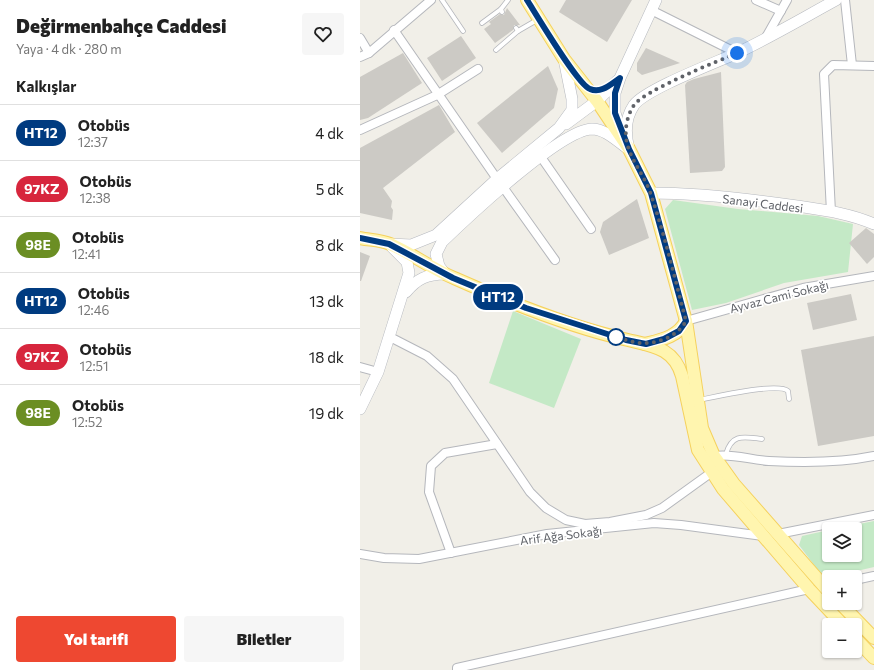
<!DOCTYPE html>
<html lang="tr">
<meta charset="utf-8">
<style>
body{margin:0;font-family:Commissioner,sans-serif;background:#f6f6f6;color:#222;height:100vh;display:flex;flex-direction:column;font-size:15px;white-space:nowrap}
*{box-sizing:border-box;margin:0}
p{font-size:13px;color:#767676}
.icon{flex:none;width:22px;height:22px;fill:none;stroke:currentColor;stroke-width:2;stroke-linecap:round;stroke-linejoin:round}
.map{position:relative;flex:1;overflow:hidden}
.details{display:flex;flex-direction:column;background:#fff;width:360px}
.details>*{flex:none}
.badge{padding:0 8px;border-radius:13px;font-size:14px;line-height:26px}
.controls{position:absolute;left:462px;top:522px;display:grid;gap:8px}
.controls a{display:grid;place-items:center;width:40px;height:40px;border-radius:4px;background:#fff;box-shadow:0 1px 3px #0004;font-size:20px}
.you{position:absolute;width:20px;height:20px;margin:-10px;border:3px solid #fff;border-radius:50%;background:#1a73e8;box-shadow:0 0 0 6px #1a73e833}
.map>.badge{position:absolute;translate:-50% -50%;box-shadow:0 0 0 2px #fff}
h2{padding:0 16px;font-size:15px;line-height:36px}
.round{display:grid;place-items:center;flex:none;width:42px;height:42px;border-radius:4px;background:#f6f6f6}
.headline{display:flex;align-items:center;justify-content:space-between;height:68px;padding:0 16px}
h1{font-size:19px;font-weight:800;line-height:30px}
.action{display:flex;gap:8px;margin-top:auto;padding:8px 16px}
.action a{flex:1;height:46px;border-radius:4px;background:#ee4831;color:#fff;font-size:16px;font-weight:800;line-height:46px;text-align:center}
.action a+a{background:#f6f6f6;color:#222}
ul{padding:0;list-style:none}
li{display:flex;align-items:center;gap:12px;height:56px;padding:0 16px;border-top:1px solid #e0e0e0}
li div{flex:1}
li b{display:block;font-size:15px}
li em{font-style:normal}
li .badge{min-width:44px;font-weight:700;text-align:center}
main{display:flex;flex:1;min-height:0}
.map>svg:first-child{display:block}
.green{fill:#c4e9c6}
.building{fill:#cccac5}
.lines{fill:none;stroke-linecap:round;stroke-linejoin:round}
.lane-casing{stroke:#b5b7bc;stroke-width:5.5}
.street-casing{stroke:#b5b7bc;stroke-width:10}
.secondary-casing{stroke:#b6b9bf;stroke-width:12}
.primary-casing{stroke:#f5d15d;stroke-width:14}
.lane{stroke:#fff;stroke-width:4}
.street{stroke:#fff;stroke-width:8}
.secondary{stroke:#fff;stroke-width:11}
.primary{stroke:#fff5af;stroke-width:12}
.line-casing{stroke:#fff;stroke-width:9}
.line{stroke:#003b80;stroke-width:6}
.walk{stroke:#5f6268;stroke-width:4;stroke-dasharray:0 7.2}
.stop-dot{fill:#fff;stroke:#003b80;stroke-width:2}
.labels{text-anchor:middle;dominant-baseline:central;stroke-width:3.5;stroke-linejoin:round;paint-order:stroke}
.street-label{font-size:12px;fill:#5f6268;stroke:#fff}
</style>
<main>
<section class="details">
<div class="headline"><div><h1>Değirmenbahçe Caddesi</h1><p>Yaya · 4 dk · 280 m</p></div><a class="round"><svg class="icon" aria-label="heart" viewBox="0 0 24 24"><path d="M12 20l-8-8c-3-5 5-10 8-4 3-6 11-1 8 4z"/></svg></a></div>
<h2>Kalkışlar</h2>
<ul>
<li><span class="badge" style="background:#003b80;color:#fff">HT12</span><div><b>Otobüs</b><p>12:37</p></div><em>4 dk</em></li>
<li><span class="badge" style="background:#d7263d;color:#fff">97KZ</span><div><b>Otobüs</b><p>12:38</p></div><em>5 dk</em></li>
<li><span class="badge" style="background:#6b8e23;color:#fff">98E</span><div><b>Otobüs</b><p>12:41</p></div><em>8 dk</em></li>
<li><span class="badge" style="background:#003b80;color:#fff">HT12</span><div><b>Otobüs</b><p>12:46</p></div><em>13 dk</em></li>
<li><span class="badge" style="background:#d7263d;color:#fff">97KZ</span><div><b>Otobüs</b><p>12:51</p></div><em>18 dk</em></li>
<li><span class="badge" style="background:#6b8e23;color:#fff">98E</span><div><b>Otobüs</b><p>12:52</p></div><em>19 dk</em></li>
</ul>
<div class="action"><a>Yol tarifi</a><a>Biletler</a></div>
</section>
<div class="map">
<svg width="514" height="670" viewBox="0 0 514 670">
<rect width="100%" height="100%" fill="#f1efe8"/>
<g class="green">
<path d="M313,200L378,209L458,216L493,224L488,272L424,283L366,303L332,310L305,209Z"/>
<path d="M153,311L221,339L194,408L129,383Z"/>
<path d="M514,521V567L475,576H465L457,569L439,545L442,536L469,530V555H495V529H474Z"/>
</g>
<g class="building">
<path d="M206,0H272L247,42L199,12Z"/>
<path d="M147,8L160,25H154L153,30L135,43L124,29L131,24L129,22L140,14L144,15Z"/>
<path d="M101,36L116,58L82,81L67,58Z"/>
<path d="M286,48L320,63L282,75L277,71V63Z"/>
<path d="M43,53L62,83L8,118L0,120V77Z"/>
<path d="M188,66L198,89L194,108L142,153L117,123Z"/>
<path d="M361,72L365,167L362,171L330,173L325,85L327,82L334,79Z"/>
<path d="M79,105L95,132L23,188L32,201L31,207L33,210L32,220L0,213V148Z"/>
<path d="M277,199L289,238L249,255L240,232L243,222Z"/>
<path d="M506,228L514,234V257L507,264L489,243Z"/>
<path d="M0,252L10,256L1,281H0Z"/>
<path d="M491,294L497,320L453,330L447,303Z"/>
<path d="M514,336V436L458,446L441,350Z"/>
</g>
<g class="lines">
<defs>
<g id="lane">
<path d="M82,0L103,31"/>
<path d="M142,12L141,9L148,0"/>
<path d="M122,23L141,9"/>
<path d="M156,28L158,31L177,20"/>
<path d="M136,50L158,31"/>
<path d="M339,400C354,397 418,382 428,391L429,399"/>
<path d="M366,454C372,433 384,437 402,439"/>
</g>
<g id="street">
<path d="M396,0L421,11"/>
<path d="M485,0L492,65"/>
<path d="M291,10L377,53"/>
<path d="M34,30L137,179"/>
<path d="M0,38L9,53"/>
<path d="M405,39L427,0"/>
<path d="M0,57L9,53L71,0"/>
<path d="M0,130L77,95L118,69"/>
<path d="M181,157L231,229"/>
<path d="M143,187L195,260"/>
<path d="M471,212L464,74L473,65L514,66"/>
<path d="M326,321L443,288L514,276"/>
<path d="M30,337L67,356L93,379L170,492L186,508L206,520L225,524L250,522L286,515L302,508L352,472"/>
<path d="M0,367L18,372"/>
<path d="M354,456C373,453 390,460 409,461C444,463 480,463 514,456"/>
<path d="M418,534L514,515"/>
<path d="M91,553L69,492L71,466L85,453L137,444"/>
<path d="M0,554L24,558L59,559L187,534L294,523L321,525L403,536"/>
<path d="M495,580L514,576"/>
<path d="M97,670V668L449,589"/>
</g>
<g id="secondary">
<path d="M206,124L237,101L257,81"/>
<path d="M262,134L255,113V93L260,78L296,0"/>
<path d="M269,149C265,134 265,118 274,105C286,89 355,63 377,53C411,37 443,18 476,0"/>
<path d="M291,193C339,193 389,199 437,206C463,210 489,213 514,224"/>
<path d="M30,244L51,245L76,235L137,179L199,128L212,110V99L204,59"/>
<path d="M85,274L79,266L76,254L82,242C107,218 200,130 232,129C245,129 257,141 267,148"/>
<path d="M46,292C57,279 67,274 85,274"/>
<path d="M0,409L18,372L49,273L47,262L32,247"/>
</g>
<g id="primary">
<path d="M167,0L204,59L237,101L269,149L291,193L326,321L342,428L354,456L374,484L469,592"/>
<path d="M0,238C9,240 21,240 30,244C51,253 72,269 94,278C148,302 210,327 268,340C293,346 314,348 322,376L338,450L363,489L449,589L483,625"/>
<path d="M285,344C301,340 318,337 326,321"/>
<path d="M480,603L514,638"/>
<path d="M495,638L514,658"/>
</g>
</defs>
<use href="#lane" class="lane-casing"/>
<use href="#street" class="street-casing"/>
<use href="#secondary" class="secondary-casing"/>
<use href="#primary" class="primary-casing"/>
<use href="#lane" class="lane"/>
<use href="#street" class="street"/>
<use href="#secondary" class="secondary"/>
<use href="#primary" class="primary"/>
</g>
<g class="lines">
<defs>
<path id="line" d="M0,238L29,244L93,278L166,308L266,340L286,344L304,339L319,331L326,321L291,193L269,149L255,113V93L260,78C251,84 241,94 230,89C218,85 176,14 167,0"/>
</defs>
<use href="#line" class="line-casing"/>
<use href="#line" class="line"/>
<path class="walk" d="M256,337L254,336C264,339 275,344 285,343C300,343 319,335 326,321C315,279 305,236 291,195C285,175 268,158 266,137C265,126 268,114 274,105C285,90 356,62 377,53"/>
</g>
<circle class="stop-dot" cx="256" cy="337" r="8"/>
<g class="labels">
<g class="street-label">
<text transform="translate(403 203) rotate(7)">Sanayi Caddesi</text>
<text transform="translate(419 296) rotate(-14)">Ayvaz Cami Sokağı</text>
<text transform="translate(201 535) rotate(-7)">Arif Ağa Sokağı</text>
</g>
</g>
</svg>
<div class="controls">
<a><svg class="icon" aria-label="layers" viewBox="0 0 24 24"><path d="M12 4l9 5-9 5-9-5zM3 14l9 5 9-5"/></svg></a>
<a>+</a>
<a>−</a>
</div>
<div class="you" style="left:377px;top:53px"></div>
<b class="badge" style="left:138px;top:297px;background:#003b80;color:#fff">HT12</b>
</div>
</main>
